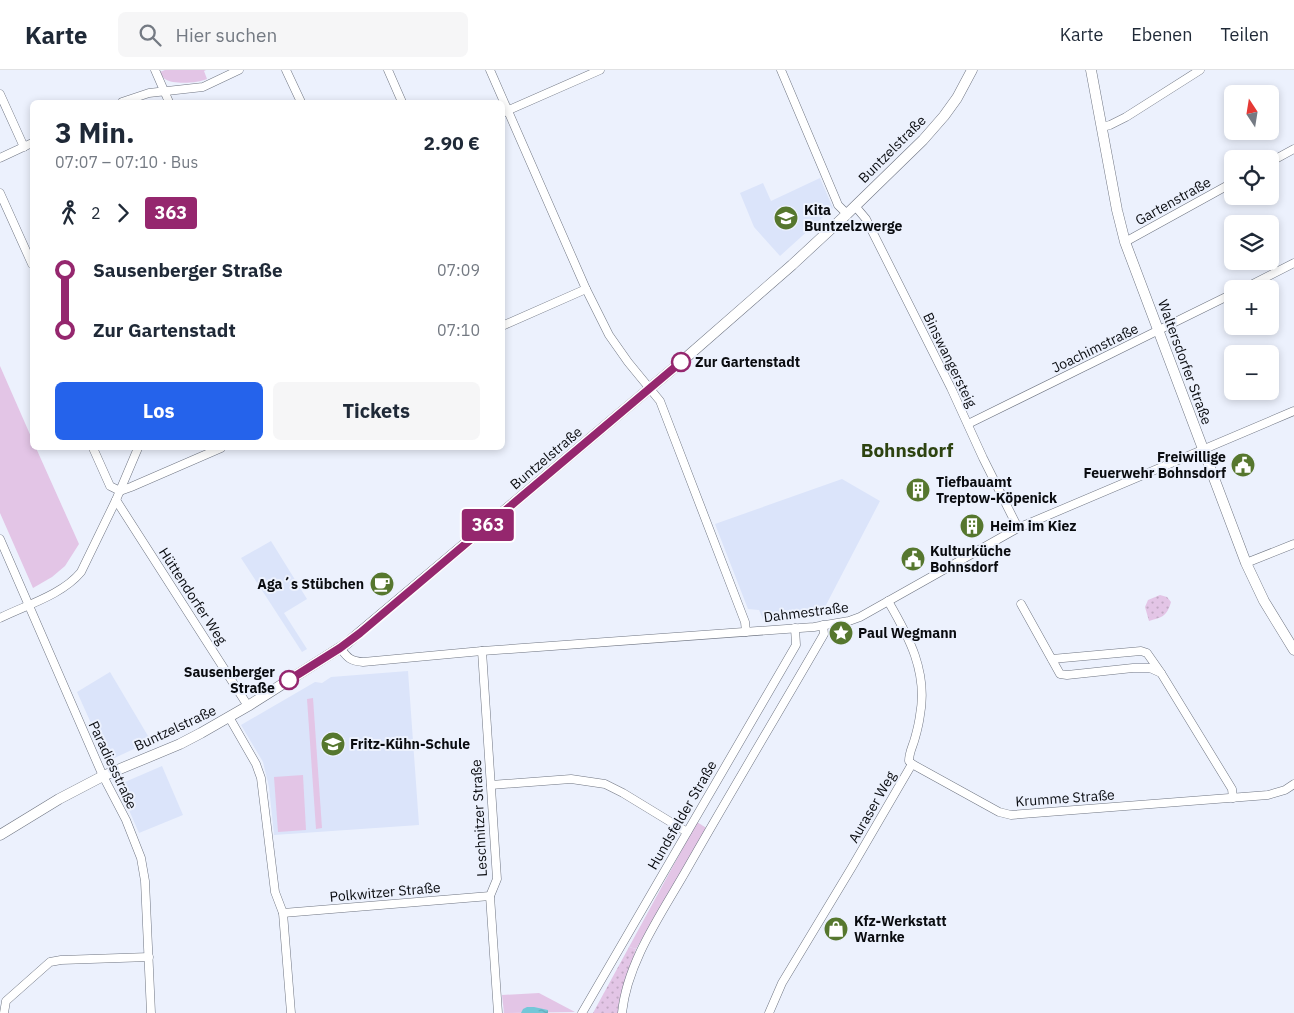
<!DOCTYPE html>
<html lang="de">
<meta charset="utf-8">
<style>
body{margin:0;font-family:"IBM Plex Sans",sans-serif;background:#f6f6f7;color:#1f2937;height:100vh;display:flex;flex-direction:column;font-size:19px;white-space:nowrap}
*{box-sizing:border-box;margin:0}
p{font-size:16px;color:#747a83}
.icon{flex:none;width:28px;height:28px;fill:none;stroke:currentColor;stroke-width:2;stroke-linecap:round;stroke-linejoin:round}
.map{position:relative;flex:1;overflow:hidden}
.drawer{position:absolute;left:30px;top:30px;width:475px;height:350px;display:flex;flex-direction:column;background:#fff;border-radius:8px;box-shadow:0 2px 8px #0003}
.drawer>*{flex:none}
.badge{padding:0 10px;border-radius:4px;font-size:18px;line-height:32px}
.needle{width:32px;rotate:348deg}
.buttons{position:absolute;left:1224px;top:15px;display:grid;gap:10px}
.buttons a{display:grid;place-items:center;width:55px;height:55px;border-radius:8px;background:#fff;box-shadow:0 2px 8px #0003;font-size:25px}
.map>.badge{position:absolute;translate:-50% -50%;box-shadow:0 0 0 2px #fff}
.legs{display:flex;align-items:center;gap:8px;height:55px;padding:0 25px;font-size:16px}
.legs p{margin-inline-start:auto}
.overview{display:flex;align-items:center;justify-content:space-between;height:85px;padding:0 25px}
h1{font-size:28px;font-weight:700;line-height:38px}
.button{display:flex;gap:10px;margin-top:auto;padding:10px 25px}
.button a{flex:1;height:58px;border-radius:8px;background:#2563eb;color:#fff;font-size:20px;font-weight:700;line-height:58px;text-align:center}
.button a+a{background:#f6f6f7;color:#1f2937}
ul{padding:0 25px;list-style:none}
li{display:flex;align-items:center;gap:18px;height:60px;font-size:19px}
li i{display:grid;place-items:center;width:8px;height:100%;margin:0 6px;background:currentColor}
li i::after{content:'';width:12px;height:12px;margin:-6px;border:4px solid;border-radius:50%;background:#fff}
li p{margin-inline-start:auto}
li:first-child i{background:linear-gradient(#0000 50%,currentColor 0)}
li:last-child i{background:linear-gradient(currentColor 50%,#0000 0)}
header{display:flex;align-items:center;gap:30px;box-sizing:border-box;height:70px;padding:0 25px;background:#fff;border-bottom:1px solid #e0e1e3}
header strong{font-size:24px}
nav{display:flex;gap:28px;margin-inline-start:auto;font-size:18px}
.search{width:350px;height:45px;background:#f6f6f7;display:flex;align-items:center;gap:12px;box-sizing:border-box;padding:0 18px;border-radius:8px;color:#747a83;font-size:19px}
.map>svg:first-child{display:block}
.built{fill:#dbe4fa}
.grass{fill:#e3c5e6}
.park{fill:url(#park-dots)}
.water{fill:url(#water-ripples)}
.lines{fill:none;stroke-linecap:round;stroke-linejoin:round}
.street-casing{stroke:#6f7582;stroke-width:9}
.secondary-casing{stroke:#6f7582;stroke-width:11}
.street{stroke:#fff;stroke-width:8}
.secondary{stroke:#fff;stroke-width:10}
.line-1-casing{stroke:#fff;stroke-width:11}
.line-1{stroke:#95276e;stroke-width:8}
.stop-1-dot{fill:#fff;stroke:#95276e;stroke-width:2.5}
.labels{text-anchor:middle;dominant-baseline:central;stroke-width:4;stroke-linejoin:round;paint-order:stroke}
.street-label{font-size:14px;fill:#0a0c10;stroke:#ecf1fd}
.poi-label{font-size:14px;font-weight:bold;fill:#0a0c10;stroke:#ecf1fd;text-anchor:start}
.stop-label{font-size:14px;font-weight:bold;fill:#0a0c10;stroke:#ecf1fd;text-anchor:start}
.district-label{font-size:19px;font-weight:bold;fill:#2d4310;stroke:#ecf1fd}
</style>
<header>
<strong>Karte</strong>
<div class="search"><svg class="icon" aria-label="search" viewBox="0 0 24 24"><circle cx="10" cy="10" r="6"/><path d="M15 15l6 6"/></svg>Hier suchen</div>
<nav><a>Karte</a><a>Ebenen</a><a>Teilen</a></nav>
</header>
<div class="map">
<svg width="1294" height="943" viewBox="0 0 1294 943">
<defs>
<pattern id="park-dots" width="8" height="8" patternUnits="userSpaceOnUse" patternTransform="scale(1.25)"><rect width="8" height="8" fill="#e3c5e6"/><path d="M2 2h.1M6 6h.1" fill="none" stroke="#c1a8c4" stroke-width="1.8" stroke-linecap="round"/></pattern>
<pattern id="water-ripples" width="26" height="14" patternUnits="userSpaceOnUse" patternTransform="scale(1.25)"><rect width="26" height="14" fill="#74c7d8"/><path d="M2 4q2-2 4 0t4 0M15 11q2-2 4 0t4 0" fill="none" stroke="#63aab8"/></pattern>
</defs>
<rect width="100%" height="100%" fill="#ecf1fd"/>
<g class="built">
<path d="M820,108L833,138L780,186L754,157L740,123L763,113L771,131Z"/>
<path d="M842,409L880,431L825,537L828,545H817L816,543L809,544L807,547L763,549L759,540L748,539L715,454Z"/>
<path d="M271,471L307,529L284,543L307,579L302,582L241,488Z"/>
<path d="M408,601L419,755L274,765L269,717L263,692L241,655L315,612L322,613L331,607Z"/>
<path d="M110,602L151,671L108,691L77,622Z"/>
<path d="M162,696L183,745L139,763L118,715Z"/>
</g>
<g class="grass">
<path d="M165,0H206L204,1L207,9C198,13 174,15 165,9C163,8 162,5 160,2Z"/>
<path d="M0,296L32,369V378H36L79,474L65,496L52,507L33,518L0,443Z"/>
<path d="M313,628L322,758L316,759L307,629Z"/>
<path d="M303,705L306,760L278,762L274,707Z"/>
<path d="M697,752L708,759L636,879L629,877Z"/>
<path d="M539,923L575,942L504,943L502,925Z"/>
</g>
<g class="park">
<path d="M1160,525L1167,527L1171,532C1167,546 1163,547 1149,551L1145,537L1148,530Z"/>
<path d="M629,877L636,879L622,924L618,943H593Z"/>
</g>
<path class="water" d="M527,937H534L548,940V943H521L523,939Z"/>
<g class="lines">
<defs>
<g id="street">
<path d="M155,0L169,32"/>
<path d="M286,0L301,32"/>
<path d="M388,0L402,32"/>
<path d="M490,0L586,219L609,265L628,292L660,331L745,552L746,562"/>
<path d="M781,0L836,130L838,135L847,144"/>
<path d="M0,24L24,77"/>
<path d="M122,32L149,23L203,17L239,0"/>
<path d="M502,43L600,0"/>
<path d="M1102,57L1110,55L1126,47L1200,0"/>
<path d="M0,88L32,73"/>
<path d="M1270,92L1294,79"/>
<path d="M0,123L32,194"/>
<path d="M855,136L866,149L951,318L983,388L1018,458"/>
<path d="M1125,172L1232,113"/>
<path d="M1243,219L1294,193"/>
<path d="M502,256L586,219"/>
<path d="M968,354L1232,224"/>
<path d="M93,378L110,416L120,421"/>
<path d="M120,421L131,417L221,378"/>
<path d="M116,430L248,636"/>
<path d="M0,469L103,706L126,750L141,788L145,811L151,943"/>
<path d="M1246,493L1294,474"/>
<path d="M888,531C909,567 928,602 920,645C919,653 917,661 915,668C913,676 909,682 909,691L912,694"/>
<path d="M1021,534L1060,604L1067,605L1133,598H1150L1161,603L1232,719L1233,728"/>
<path d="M0,548C26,535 62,525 81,502L116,430L138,378"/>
<path d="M340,578C348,588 350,591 363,592L482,581L814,557L849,551L860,547L1018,458L1294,341"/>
<path d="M482,581L497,809L490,826L498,943"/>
<path d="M1052,589L1141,581L1147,583L1161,603"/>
<path d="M229,647L256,694L261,708L275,822L283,843L291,943"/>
<path d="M912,694L999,742L1011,745L1268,725L1285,720L1294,714"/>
<path d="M491,715L571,709L605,714L623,723L687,762"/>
<path d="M283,843L490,826"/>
<path d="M4,943L6,931L50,892L61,890L149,887"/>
<path d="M582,943L796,575L795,558"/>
<path d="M622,943C627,892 662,843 687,799C732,720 779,642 824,564L823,555"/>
<path d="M769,943L782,913L852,797L912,694"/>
</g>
<g id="secondary">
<path d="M1091,0L1117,140L1125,172L1246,493L1264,531L1294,580"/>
<path d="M0,765L59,729L103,706L180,674L201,663L248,636L346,574L681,292L792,195L847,144L923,70L944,46L957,28L972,0"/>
</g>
</defs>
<use href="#street" class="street-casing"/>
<use href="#secondary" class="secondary-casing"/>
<use href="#street" class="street"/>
<use href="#secondary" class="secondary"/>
</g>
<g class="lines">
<defs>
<path id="line-1" d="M289,610L340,578L360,563L681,292"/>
</defs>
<use href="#line-1" class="line-1-casing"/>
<use href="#line-1" class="line-1"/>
</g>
<defs>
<symbol id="school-disc" viewBox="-11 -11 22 22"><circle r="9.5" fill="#56772e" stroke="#ecf1fd"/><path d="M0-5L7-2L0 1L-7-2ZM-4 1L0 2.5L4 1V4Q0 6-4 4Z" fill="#fff"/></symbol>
<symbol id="civic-disc" viewBox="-11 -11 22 22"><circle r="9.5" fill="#56772e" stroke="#ecf1fd"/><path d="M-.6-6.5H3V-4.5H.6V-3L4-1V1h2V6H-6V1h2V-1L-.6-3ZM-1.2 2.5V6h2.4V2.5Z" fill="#fff"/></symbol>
<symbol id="building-disc" viewBox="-11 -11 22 22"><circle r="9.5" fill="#56772e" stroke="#ecf1fd"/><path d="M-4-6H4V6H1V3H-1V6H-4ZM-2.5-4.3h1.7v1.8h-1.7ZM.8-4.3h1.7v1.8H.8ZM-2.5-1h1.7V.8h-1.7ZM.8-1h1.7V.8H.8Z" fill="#fff"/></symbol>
<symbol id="cafe-disc" viewBox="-11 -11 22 22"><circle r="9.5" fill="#56772e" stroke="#ecf1fd"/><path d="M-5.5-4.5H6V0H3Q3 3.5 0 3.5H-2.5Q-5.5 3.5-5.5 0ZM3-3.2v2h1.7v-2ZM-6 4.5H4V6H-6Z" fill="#fff"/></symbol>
<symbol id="sight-disc" viewBox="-11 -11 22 22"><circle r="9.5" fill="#56772e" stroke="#ecf1fd"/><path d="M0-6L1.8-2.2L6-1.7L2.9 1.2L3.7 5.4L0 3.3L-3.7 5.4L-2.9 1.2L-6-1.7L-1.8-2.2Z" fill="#fff"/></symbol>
<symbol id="shop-disc" viewBox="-11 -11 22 22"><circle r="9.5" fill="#56772e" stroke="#ecf1fd"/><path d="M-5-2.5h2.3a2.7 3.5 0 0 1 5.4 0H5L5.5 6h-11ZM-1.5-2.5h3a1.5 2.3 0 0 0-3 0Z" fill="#fff"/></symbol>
</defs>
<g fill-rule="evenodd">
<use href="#school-disc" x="772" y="134" width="28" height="28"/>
<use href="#civic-disc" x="1229" y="381" width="28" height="28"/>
<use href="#building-disc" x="904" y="406" width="28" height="28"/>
<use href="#building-disc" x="958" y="442" width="28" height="28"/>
<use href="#civic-disc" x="899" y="475" width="28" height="28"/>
<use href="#cafe-disc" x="368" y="500" width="28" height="28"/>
<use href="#sight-disc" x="827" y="549" width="28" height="28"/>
<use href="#school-disc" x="319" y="660" width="28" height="28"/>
<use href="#shop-disc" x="822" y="845" width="28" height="28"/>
</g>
<g class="stop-1-dot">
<circle cx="681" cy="292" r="9"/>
<circle cx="289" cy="610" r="9"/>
</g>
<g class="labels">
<g class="street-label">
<text transform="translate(892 79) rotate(-45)">Buntzelstraße</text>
<text transform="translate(1173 131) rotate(-29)">Gartenstraße</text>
<text transform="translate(1095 278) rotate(-26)">Joachimstraße</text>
<text transform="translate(950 290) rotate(64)">Binswangersteig</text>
<text transform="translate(1185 292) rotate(70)">Waltersdorfer Straße</text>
<text transform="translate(546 388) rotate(-40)">Buntzelstraße</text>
<text transform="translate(193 526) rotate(57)">Hüttendorfer Weg</text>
<text transform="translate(806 542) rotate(-7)">Dahmestraße</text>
<text transform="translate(175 658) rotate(-25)">Buntzelstraße</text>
<text transform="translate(113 695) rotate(65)">Paradiesstraße</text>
<text transform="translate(1065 728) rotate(-4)">Krumme Straße</text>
<text transform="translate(872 737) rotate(-60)">Auraser Weg</text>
<text transform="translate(682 745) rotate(-60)">Hundsfelder Straße</text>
<text transform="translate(479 748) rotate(-93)">Leschnitzer Straße</text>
<text transform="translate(385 822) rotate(-5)">Polkwitzer Straße</text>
</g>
<g class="poi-label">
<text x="804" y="140">Kita<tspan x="804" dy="16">Buntzelzwerge</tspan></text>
<text x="1226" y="387" text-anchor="end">Freiwillige<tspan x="1226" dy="16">Feuerwehr Bohnsdorf</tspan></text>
<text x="936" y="412">Tiefbauamt<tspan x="936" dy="16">Treptow-Köpenick</tspan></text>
<text x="990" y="456">Heim im Kiez</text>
<text x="930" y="481">Kulturküche<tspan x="930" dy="16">Bohnsdorf</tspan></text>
<text x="364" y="514" text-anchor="end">Aga´s Stübchen</text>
<text x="858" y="563">Paul Wegmann</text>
<text x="350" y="674">Fritz-Kühn-Schule</text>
<text x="854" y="851">Kfz-Werkstatt<tspan x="854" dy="16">Warnke</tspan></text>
</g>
<g class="stop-label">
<text x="695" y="292">Zur Gartenstadt</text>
<text x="275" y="602" text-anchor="end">Sausenberger<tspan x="275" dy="16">Straße</tspan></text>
</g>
<g class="district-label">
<text x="907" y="380">Bohnsdorf</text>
</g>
</g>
</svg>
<div class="buttons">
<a><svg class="needle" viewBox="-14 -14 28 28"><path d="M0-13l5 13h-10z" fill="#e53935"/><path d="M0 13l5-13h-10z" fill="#747a83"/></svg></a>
<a><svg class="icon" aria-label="locate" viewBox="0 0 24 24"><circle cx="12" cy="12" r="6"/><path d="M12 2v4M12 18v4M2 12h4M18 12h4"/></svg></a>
<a><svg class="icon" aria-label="layers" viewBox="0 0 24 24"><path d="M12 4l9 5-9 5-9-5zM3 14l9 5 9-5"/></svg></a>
<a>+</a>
<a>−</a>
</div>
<b class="badge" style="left:488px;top:455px;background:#95276e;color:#fff">363</b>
<section class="drawer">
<div class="overview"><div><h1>3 Min.</h1><p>07:07 – 07:10 · Bus</p></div><b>2.90 €</b></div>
<div class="legs"><svg class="icon" aria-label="walk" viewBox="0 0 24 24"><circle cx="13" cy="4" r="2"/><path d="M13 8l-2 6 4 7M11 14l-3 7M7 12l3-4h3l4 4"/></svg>2<svg class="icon" aria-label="forward" viewBox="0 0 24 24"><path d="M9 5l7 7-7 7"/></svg><b class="badge" style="background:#95276e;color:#fff">363</b></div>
<ul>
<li><i style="color:#95276e"></i><b>Sausenberger Straße</b><p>07:09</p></li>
<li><i style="color:#95276e"></i><b>Zur Gartenstadt</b><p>07:10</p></li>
</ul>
<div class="button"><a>Los</a><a>Tickets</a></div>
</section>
</div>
